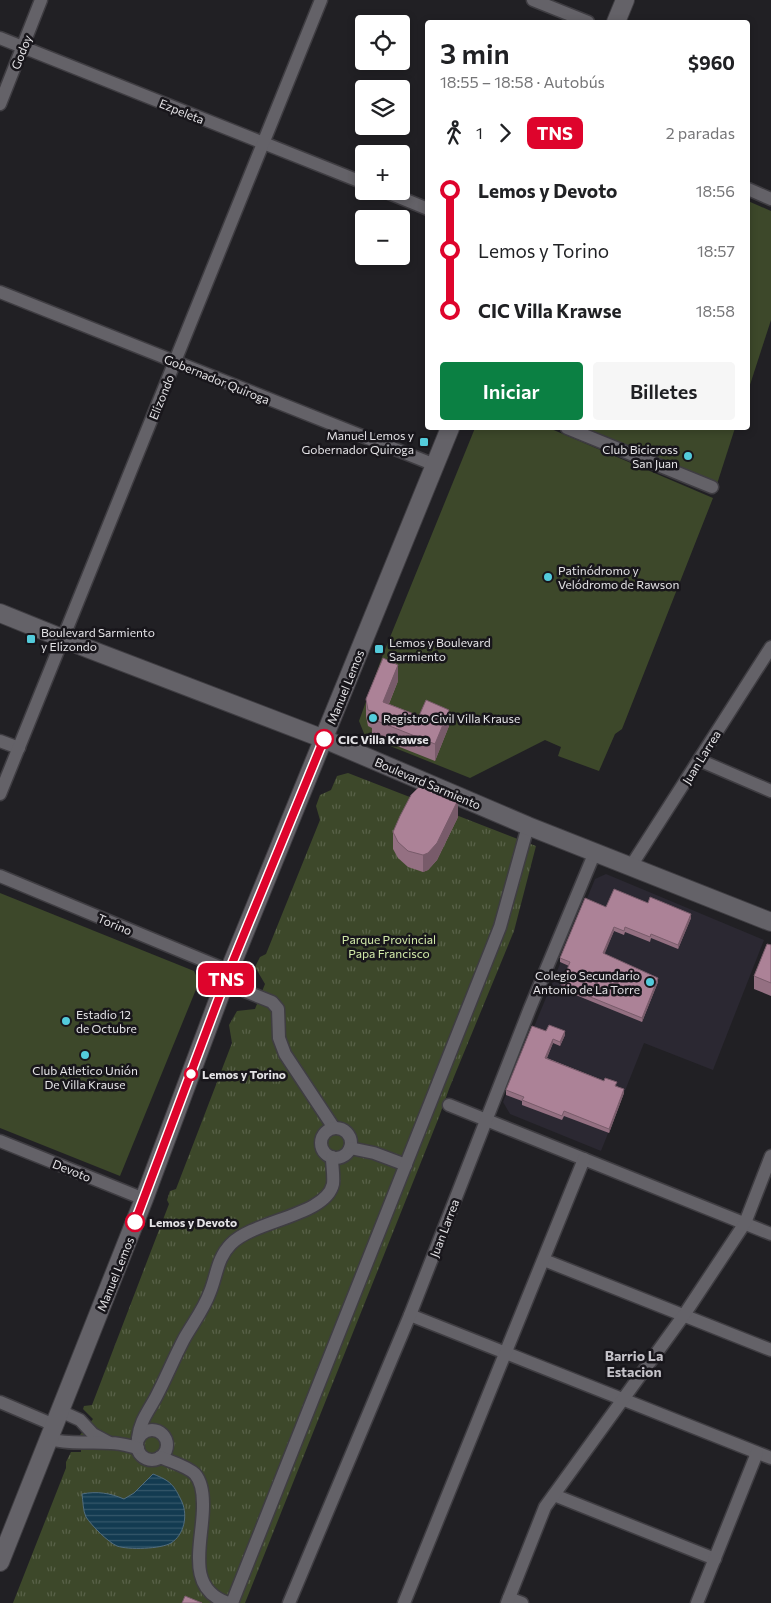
<!DOCTYPE html>
<html lang="es">
<meta charset="utf-8">
<style>
body{margin:0;font-family:Commissioner,sans-serif;background:#f6f6f6;color:#202124;height:100vh;display:flex;flex-direction:column;font-size:19px;white-space:nowrap}
*{box-sizing:border-box;margin:0}
p{font-size:16px;color:#757577}
.icon{flex:none;width:28px;height:28px;fill:none;stroke:currentColor;stroke-width:2;stroke-linecap:round;stroke-linejoin:round}
.map{position:relative;flex:1;overflow:hidden}
.details{position:absolute;left:425px;top:20px;width:325px;height:410px;display:flex;flex-direction:column;background:#fff;border-radius:5px;box-shadow:0 2px 8px #0003}
.details>*{flex:none}
.badge{padding:0 10px;border-radius:8px;font-size:18px;line-height:32px}
.buttons{position:absolute;left:355px;top:15px;display:grid;gap:10px}
.buttons a{display:grid;place-items:center;width:55px;height:55px;border-radius:5px;background:#fff;box-shadow:0 2px 8px #0003;font-size:25px}
.map>.badge{position:absolute;translate:-50% -50%;box-shadow:0 0 0 2px #fff}
.legs{display:flex;align-items:center;gap:8px;height:55px;padding:0 15px;font-size:16px}
.legs p{margin-inline-start:auto}
.overview{display:flex;align-items:center;justify-content:space-between;height:85px;padding:0 15px}
h1{font-size:28px;font-weight:600;line-height:38px}
.cta{display:flex;gap:10px;margin-top:auto;padding:10px 15px}
.cta a{flex:1;height:58px;border-radius:5px;background:#0b8043;color:#fff;font-size:20px;font-weight:600;line-height:58px;text-align:center}
.cta a+a{background:#f6f6f6;color:#202124}
ul{padding:0 15px;list-style:none}
li{display:flex;align-items:center;gap:18px;height:60px;font-size:19px}
li i{display:grid;place-items:center;width:8px;height:100%;margin:0 6px;background:currentColor}
li i::after{content:'';width:12px;height:12px;margin:-6px;border:4px solid;border-radius:50%;background:#fff}
li p{margin-inline-start:auto}
li:first-child i{background:linear-gradient(#0000 50%,currentColor 0)}
li:last-child i{background:linear-gradient(currentColor 50%,#0000 0)}
.map>svg:first-child{display:block}
.built{fill:#2b2832}
.grass{fill:url(#grass-tufts)}
.pitch{fill:#3d482a}
.water{fill:url(#water-rules);stroke:#526d7e}
.lines{fill:none;stroke-linecap:round;stroke-linejoin:round}
.street-casing{stroke:#3f3d42;stroke-width:15}
.secondary-casing{stroke:#3f3d42;stroke-width:20}
.street{stroke:#646268;stroke-width:12}
.secondary{stroke:#646268;stroke-width:18}
.wall{fill:#947082}
.shaded-wall{fill:#785b6a}
.building{fill:#ac8297;stroke:#785b6a}
.line-1-casing{stroke:#fff;stroke-width:11}
.line-1{stroke:#de042c;stroke-width:8}
.poi-dot{fill:#53cbdb;stroke:#18161b;stroke-width:2}
.stop-1-dot{fill:#fff;stroke:#de042c;stroke-width:2.5}
.labels{text-anchor:middle;dominant-baseline:central;stroke-width:5;stroke-linejoin:round;paint-order:stroke}
.street-label{font-size:12px;fill:#e4e3e6;stroke:#18161b}
.poi-label{font-size:12px;fill:#e4e3e6;stroke:#18161b;text-anchor:start}
.stop-label{font-size:12px;font-weight:bold;fill:#e4e3e6;stroke:#18161b;text-anchor:start}
.park-label{font-size:12px;fill:#d3ebaa;stroke:#18161b}
.neighbourhood-label{font-size:14px;font-weight:bold;fill:#c5c3c9;stroke:#18161b}
</style>
<div class="map">
<svg width="771" height="1603" viewBox="0 0 771 1603">
<defs>
<pattern id="grass-tufts" width="24" height="20" patternUnits="userSpaceOnUse" patternTransform="scale(1.25)"><rect width="24" height="20" fill="#3d482a"/><path d="M3 7l-1-3M5 7V3M7 7l1-3M15 17l-1-3M17 17v-4M19 17l1-3" fill="none" stroke="#596249"/></pattern>
<pattern id="water-rules" width="6" height="5" patternUnits="userSpaceOnUse" patternTransform="scale(1.25)"><rect width="6" height="5" fill="#133b51"/><path d="M0 2.5h6" fill="none" stroke="#35576a"/></pattern>
</defs>
<rect width="100%" height="100%" fill="#212024"/>
<path class="built" d="M606,874L764,940L713,1070L644,1043L601,1151L510,1114L503,1102L595,879Z"/>
<path class="grass" d="M348,773L536,846L514,931L449,1089L439,1117L245,1603H13L66,1468V1462L71,1452H81L80,1435L93,1419L83,1409L84,1406L92,1405L169,1204L167,1200L170,1191L176,1189L232,1043L229,1025L237,1011L255,1009L265,984L255,967L260,957L266,954L320,820L316,806L320,795L331,790L337,776Z"/>
<g class="pitch">
<path d="M748,201L771,211V320L748,391Z"/>
<path d="M475,428H549L713,498L622,729L615,734L599,771L558,756L561,747L545,740L470,778L365,736L359,721L382,657Z"/>
<path d="M584,428H735L717,484Z"/>
<path d="M0,893L194,971L199,982L120,1176L0,1128Z"/>
</g>
<path class="water" d="M153,1474C171,1481 174,1485 182,1502C188,1516 184,1535 171,1543C161,1549 128,1550 117,1546C108,1542 92,1526 86,1517C83,1511 83,1501 82,1494C97,1491 110,1493 124,1499L134,1493Z"/>
<g class="lines">
<defs>
<g id="street">
<path d="M533,0L588,22"/>
<path d="M0,38L364,183"/>
<path d="M0,104L41,0"/>
<path d="M748,189L771,199"/>
<path d="M384,191L428,209"/>
<path d="M0,292L435,465"/>
<path d="M567,428L712,487"/>
<path d="M0,741L19,748"/>
<path d="M699,760L771,791"/>
<path d="M0,794C109,530 212,264 321,0"/>
<path d="M631,866L771,647"/>
<path d="M0,876L229,971L245,991L272,1002L278,1009L279,1038L285,1054L334,1128"/>
<path d="M449,1105L771,1234"/>
<circle cx="336" cy="1143" r="15"/>
<path d="M0,1141L144,1199"/>
<path d="M350,1148L374,1153L406,1165"/>
<path d="M544,1260L771,1350"/>
<path d="M410,1315L771,1458"/>
<path d="M0,1402L54,1425"/>
<path d="M60,1411L80,1420L93,1434L108,1442"/>
<circle cx="152" cy="1445" r="15"/>
<path d="M138,1438C140,1421 148,1412 156,1397C166,1378 174,1358 184,1339C193,1323 204,1309 210,1292C217,1275 217,1258 231,1244C254,1220 326,1216 333,1184C334,1175 332,1166 332,1157"/>
<path d="M49,1439C70,1445 89,1441 111,1443C120,1443 129,1446 138,1448"/>
<path d="M160,1457C171,1462 187,1466 195,1474C202,1482 203,1493 203,1504C204,1539 183,1588 228,1603"/>
<path d="M554,1495L715,1559"/>
<path d="M509,1598L522,1603"/>
<path d="M232,1603L500,927L528,826"/>
<path d="M289,1603L410,1315L530,1008L595,852"/>
<path d="M404,1603L584,1159"/>
<path d="M507,1603L545,1507L684,1315L745,1223L771,1156"/>
<path d="M697,1603L757,1453"/>
</g>
<g id="secondary">
<path d="M616,22L625,0"/>
<path d="M0,613L89,649L324,739L528,826L771,922"/>
<path d="M0,1562L144,1199L229,971L450,428"/>
</g>
</defs>
<use href="#street" class="street-casing"/>
<use href="#secondary" class="secondary-casing"/>
<use href="#street" class="street"/>
<use href="#secondary" class="secondary"/>
</g>
<g class="wall">
<path d="M398,681L389,704L419,716L449,726L435,761L372,736V728L368,726L366,716V699Z"/>
<path d="M458,817L437,860L428,870L423,872L408,867L398,858L393,849V832Z"/>
<path d="M648,903L691,918L678,949L651,938L650,942L625,932L624,935L614,931L604,954L658,982L642,1022L561,989V985L569,966L560,962V958L606,907Z"/>
<path d="M771,945V996L754,989V976Z"/>
<path d="M546,1031L565,1035L560,1046L553,1043L547,1058L617,1086L624,1093L609,1133L564,1116L562,1120L522,1105V1101L506,1095V1090Z"/>
</g>
<g class="shaded-wall">
<path d="M398,665V681L383,718V702Z"/>
<path d="M449,710V726L435,761V744Z"/>
<path d="M458,800V817L437,860L428,870L423,872V855Z"/>
<path d="M691,914V918L678,949V945Z"/>
<path d="M614,927V931L603,958V953Z"/>
<path d="M658,978V982L642,1022V1018Z"/>
<path d="M565,1031V1035L560,1046V1042Z"/>
<path d="M553,1039V1043L545,1062V1058Z"/>
<path d="M624,1089V1093L609,1133V1129Z"/>
</g>
<g class="building">
<path d="M383,658L398,665L383,702L419,716L426,700L449,710L435,744L372,719L375,712L368,710L366,699Z"/>
<path d="M419,787L458,800L437,843L428,853L423,855L408,851L398,842L393,832L400,816L411,795Z"/>
<path d="M614,889L648,903L650,897L691,914L678,945L651,934L650,937L625,927L624,931L614,927L603,953L658,978L642,1018L561,985L570,962L560,958L585,898L606,907Z"/>
<path d="M767,944L771,945V983L754,976Z"/>
<path d="M549,1025L565,1031L560,1042L553,1039L545,1058L604,1081L605,1078L617,1082L615,1086L624,1089L609,1129L564,1111L562,1116L522,1100L524,1097L506,1090L532,1026L546,1031Z"/>
<path d="M185,1596L202,1603H182Z"/>
</g>
<g class="lines">
<defs>
<path id="line-1" d="M135,1222L229,971L324,739"/>
</defs>
<use href="#line-1" class="line-1-casing"/>
<use href="#line-1" class="line-1"/>
</g>
<g class="poi-dot">
<rect x="419" y="437" width="10" height="10" rx="2.5"/>
<circle cx="688" cy="456" r="5"/>
<circle cx="548" cy="577" r="5"/>
<rect x="26" y="634" width="10" height="10" rx="2.5"/>
<rect x="374" y="644" width="10" height="10" rx="2.5"/>
<circle cx="373" cy="718" r="5"/>
<circle cx="650" cy="982" r="5"/>
<circle cx="66" cy="1021" r="5"/>
<circle cx="85" cy="1055" r="5"/>
</g>
<g class="stop-1-dot">
<circle cx="324" cy="739" r="9"/>
<circle cx="191" cy="1074" r="6"/>
<circle cx="135" cy="1222" r="9"/>
</g>
<g class="labels">
<g class="street-label">
<text transform="translate(21 52) rotate(-68)">Godoy</text>
<text transform="translate(182 111) rotate(22)">Ezpeleta</text>
<text transform="translate(217 379) rotate(22)">Gobernador Quiroga</text>
<text transform="translate(161 397) rotate(-68)">Elizondo</text>
<text transform="translate(345 687) rotate(-68)">Manuel Lemos</text>
<text transform="translate(701 757) rotate(-58)">Juan Larrea</text>
<text transform="translate(428 783) rotate(23)">Boulevard Sarmiento</text>
<text transform="translate(115 924) rotate(23)">Torino</text>
<text transform="translate(72 1170) rotate(22)">Devoto</text>
<text transform="translate(444 1228) rotate(-69)">Juan Larrea</text>
<text transform="translate(115 1274) rotate(-68)">Manuel Lemos</text>
</g>
<g class="poi-label">
<text x="414" y="435" text-anchor="end">Manuel Lemos y<tspan x="414" dy="14">Gobernador Quiroga</tspan></text>
<text x="678" y="449" text-anchor="end">Club Bicicross<tspan x="678" dy="14">San Juan</tspan></text>
<text x="558" y="570">Patinódromo y<tspan x="558" dy="14">Velódromo de Rawson</tspan></text>
<text x="41" y="632">Boulevard Sarmiento<tspan x="41" dy="14">y Elizondo</tspan></text>
<text x="389" y="642">Lemos y Boulevard<tspan x="389" dy="14">Sarmiento</tspan></text>
<text x="383" y="718">Registro Civil Villa Krause</text>
<text x="640" y="975" text-anchor="end">Colegio Secundario<tspan x="640" dy="14">Antonio de La Torre</tspan></text>
<text x="76" y="1014">Estadio 12<tspan x="76" dy="14">de Octubre</tspan></text>
<text x="85" y="1070" text-anchor="middle">Club Atletico Unión<tspan x="85" dy="14">De Villa Krause</tspan></text>
</g>
<g class="stop-label">
<text x="338" y="739">CIC Villa Krawse</text>
<text x="202" y="1074">Lemos y Torino</text>
<text x="149" y="1222">Lemos y Devoto</text>
</g>
<g class="park-label">
<text x="389" y="939">Parque Provincial<tspan x="389" dy="14">Papa Francisco</tspan></text>
</g>
<g class="neighbourhood-label">
<text x="634" y="1355">Barrio La<tspan x="634" dy="16">Estacion</tspan></text>
</g>
</g>
</svg>
<div class="buttons">
<a><svg class="icon" aria-label="locate" viewBox="0 0 24 24"><circle cx="12" cy="12" r="6"/><path d="M12 2v4M12 18v4M2 12h4M18 12h4"/></svg></a>
<a><svg class="icon" aria-label="layers" viewBox="0 0 24 24"><path d="M12 4l9 5-9 5-9-5zM3 14l9 5 9-5"/></svg></a>
<a>+</a>
<a>−</a>
</div>
<b class="badge" style="left:226px;top:979px;background:#de042c;color:#fff">TNS</b>
<section class="details">
<div class="overview"><div><h1>3 min</h1><p>18:55 – 18:58 · Autobús</p></div><b>$960</b></div>
<div class="legs"><svg class="icon" aria-label="walk" viewBox="0 0 24 24"><circle cx="13" cy="4" r="2"/><path d="M13 8l-2 6 4 7M11 14l-3 7M7 12l3-4h3l4 4"/></svg>1<svg class="icon" aria-label="forward" viewBox="0 0 24 24"><path d="M9 5l7 7-7 7"/></svg><b class="badge" style="background:#de042c;color:#fff">TNS</b><p>2 paradas</p></div>
<ul>
<li><i style="color:#de042c"></i><b>Lemos y Devoto</b><p>18:56</p></li>
<li><i style="color:#de042c"></i><span>Lemos y Torino</span><p>18:57</p></li>
<li><i style="color:#de042c"></i><b>CIC Villa Krawse</b><p>18:58</p></li>
</ul>
<div class="cta"><a>Iniciar</a><a>Billetes</a></div>
</section>
</div>
